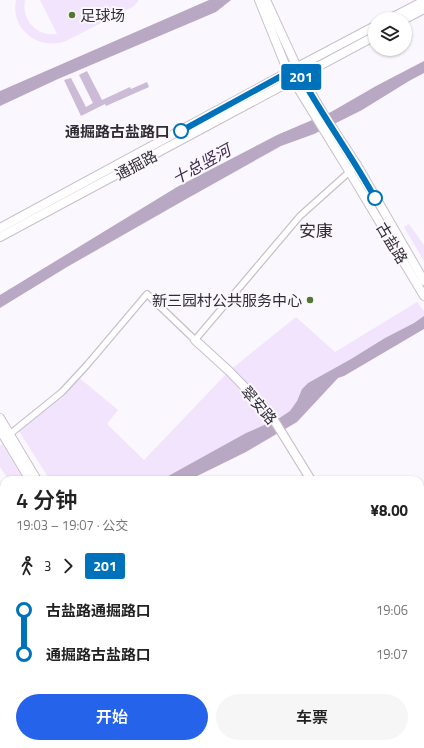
<!DOCTYPE html>
<html lang="zh">
<meta charset="utf-8">
<style>
body{margin:0;font-family:"Titillium Web","Noto Sans SC",sans-serif;background:#f6f6f6;color:#222;height:100vh;display:flex;flex-direction:column;font-size:15px;white-space:nowrap}
*{box-sizing:border-box;margin:0}
p{font-size:13px;color:#767676}
.icon{flex:none;width:22px;height:22px;fill:none;stroke:currentColor;stroke-width:2;stroke-linecap:round;stroke-linejoin:round}
.map{position:relative;flex:1;overflow:hidden}
.side{position:absolute;left:0px;top:476px;width:424px;height:272px;display:flex;flex-direction:column;background:#fff;border-radius:12px 12px 0 0;box-shadow:0 1px 3px #0004}
.side>*{flex:none}
.badge{padding:0 8px;border-radius:3px;font-size:14px;line-height:26px}
.buttons{position:absolute;left:368px;top:12px;display:grid;gap:8px}
.buttons a{display:grid;place-items:center;width:44px;height:44px;border-radius:50%;background:#fff;box-shadow:0 1px 3px #0004;font-size:20px}
.map>.badge{position:absolute;translate:-50% -50%;box-shadow:0 0 0 2px #fff}
.legs{display:flex;align-items:center;gap:6px;height:44px;padding:0 16px;font-size:13px}
.legs p{margin-inline-start:auto}
.headline{display:flex;align-items:center;justify-content:space-between;height:68px;padding:0 16px}
h1{font-size:22px;font-weight:600;line-height:30px}
.primary-button{display:flex;gap:8px;margin-top:auto;padding:8px 16px}
.primary-button a{flex:1;height:46px;border-radius:24px;background:#2563eb;color:#fff;font-size:16px;font-weight:600;line-height:46px;text-align:center}
.primary-button a+a{background:#f6f6f6;color:#222}
ul{padding:0 16px;list-style:none}
li{display:flex;align-items:center;gap:14px;height:44px;font-size:15px}
li i{display:grid;place-items:center;width:6px;height:100%;margin:0 5px;background:currentColor}
li i::after{content:'';width:10px;height:10px;margin:-5px;border:3px solid;border-radius:50%;background:#fff}
li p{margin-inline-start:auto}
li:first-child i{background:linear-gradient(#0000 50%,currentColor 0)}
li:last-child i{background:linear-gradient(currentColor 50%,#0000 0)}
.map>svg:first-child{display:block}
.green{fill:#f1e4fc}
.forest{fill:#cbbbd7}
.water{fill:#b8a8c4}
.lines{fill:none;stroke-linecap:round;stroke-linejoin:round}
.street-casing{stroke:#c7c0cc;stroke-width:8}
.secondary-casing{stroke:#c7c0cc;stroke-width:10}
.street{stroke:#fff;stroke-width:5.5}
.secondary{stroke:#fff;stroke-width:8}
.line-1-casing{stroke:#fff;stroke-width:9}
.line-1{stroke:#0072bc;stroke-width:6}
.poi-dot{fill:#55762e;stroke:#fbf7fe;stroke-width:1.5}
.stop-1-dot{fill:#fff;stroke:#0072bc;stroke-width:2}
.labels{text-anchor:middle;dominant-baseline:central;stroke-width:4;stroke-linejoin:round;paint-order:stroke}
.poi-label{font-size:15px;fill:#302d32;stroke:#fbf7fe;text-anchor:start}
.stop-label{font-size:15px;font-weight:bold;fill:#302d32;stroke:#fbf7fe;text-anchor:end}
.street-label{font-size:15px;fill:#302d32;stroke:#fbf7fe}
.water-label{font-size:16px;font-style:italic;fill:#3e274e;stroke:#fbf7fe}
.quarter-label{font-size:17px;fill:#302d32;stroke:#fbf7fe}
</style>
<div class="map">
<svg width="424" height="748" viewBox="0 0 424 748">
<rect width="100%" height="100%" fill="#fbf7fe"/>
<g class="green">
<path d="M16,0H25C21,20 37,37 57,34L40,0H139L134,6L66,41C39,51 10,30 16,0Z"/>
<path d="M409,224L424,245V261L404,227Z"/>
<path d="M417,302L424,311V316L414,323L385,338L351,359L308,383L302,389L297,401L290,411L278,419L246,433L161,480H50L17,428L77,376L118,410L107,424L144,460L229,371L296,317L335,352Z"/>
<path d="M2,444L24,480H9L0,467V446Z"/>
<path d="M424,727V748H372L382,744H420V729Z"/>
</g>
<path class="forest" d="M87,71L102,100L130,87L131,89L147,82L149,87L106,106L105,104L81,116L64,80L71,78L86,107L93,103L79,75Z"/>
<g class="water">
<path d="M209,0H231L216,12L58,79L0,106V91Z"/>
<path d="M424,61V73L409,81L362,110L314,134L281,146L181,202L67,267L0,308V295L177,187L277,135L331,112L376,86Z"/>
<path d="M424,316V329L344,376L338,378L297,422L246,452L189,480H161L246,433L278,419L290,411L297,401L302,389L308,383L351,359L385,338L414,323Z"/>
</g>
<g class="lines">
<defs>
<g id="street">
<path d="M195,340L300,216L357,165"/>
<path d="M10,434L62,392L87,365L147,294L195,340"/>
<path d="M23,748L29,744"/>
</g>
<g id="secondary">
<path d="M259,0L288,72L293,80L349,171L424,296"/>
<path d="M266,0L301,76L326,118L357,165L424,281"/>
<path d="M389,19L424,1"/>
<path d="M405,19L424,9"/>
<path d="M0,228L288,72L375,26"/>
<path d="M0,237L375,36"/>
<path d="M195,340L229,371L269,412L311,480"/>
<path d="M0,418L37,480"/>
<path d="M0,430L30,480"/>
<path d="M420,523L424,521"/>
<path d="M420,657L424,664"/>
<path d="M0,698L4,700"/>
<path d="M87,744L90,748"/>
<path d="M190,744L193,748"/>
<path d="M198,744L201,748"/>
</g>
</defs>
<use href="#street" class="street-casing"/>
<use href="#secondary" class="secondary-casing"/>
<use href="#street" class="street"/>
<use href="#secondary" class="secondary"/>
</g>
<g class="lines">
<defs>
<path id="line-1" d="M181,131L296,68C320,113 351,154 375,198"/>
</defs>
<use href="#line-1" class="line-1-casing"/>
<use href="#line-1" class="line-1"/>
</g>
<g class="poi-dot">
<circle cx="72" cy="15" r="4"/>
<circle cx="310" cy="300" r="4"/>
</g>
<g class="stop-1-dot">
<circle cx="181" cy="131" r="7"/>
<circle cx="375" cy="198" r="7"/>
</g>
<g class="labels">
<g class="poi-label">
<text x="80" y="15">足球场</text>
<text x="302" y="300" text-anchor="end">新三园村公共服务中心</text>
</g>
<g class="stop-label">
<text x="170" y="131">通掘路古盐路口</text>
</g>
<g class="street-label">
<text transform="translate(136 165) rotate(-28)">通掘路</text>
<text transform="translate(392 243) rotate(59)">古盐路</text>
<text transform="translate(259 405) rotate(49)">翠安路</text>
</g>
<g class="water-label">
<text transform="translate(201 164) rotate(-29)">十总竖河</text>
</g>
<g class="quarter-label">
<text x="316" y="231">安康</text>
</g>
</g>
</svg>
<div class="buttons">
<a><svg class="icon" aria-label="layers" viewBox="0 0 24 24"><path d="M12 4l9 5-9 5-9-5zM3 14l9 5 9-5"/></svg></a>
</div>
<b class="badge" style="left:301px;top:77px;background:#0072bc;color:#fff">201</b>
<section class="side">
<div class="headline"><div><h1>4 分钟</h1><p>19:03 – 19:07 · 公交</p></div><b>¥8.00</b></div>
<div class="legs"><svg class="icon" aria-label="walk" viewBox="0 0 24 24"><circle cx="13" cy="4" r="2"/><path d="M13 8l-2 6 4 7M11 14l-3 7M7 12l3-4h3l4 4"/></svg>3<svg class="icon" aria-label="forward" viewBox="0 0 24 24"><path d="M9 5l7 7-7 7"/></svg><b class="badge" style="background:#0072bc;color:#fff">201</b></div>
<ul>
<li><i style="color:#0072bc"></i><b>古盐路通掘路口</b><p>19:06</p></li>
<li><i style="color:#0072bc"></i><b>通掘路古盐路口</b><p>19:07</p></li>
</ul>
<div class="primary-button"><a>开始</a><a>车票</a></div>
</section>
</div>
